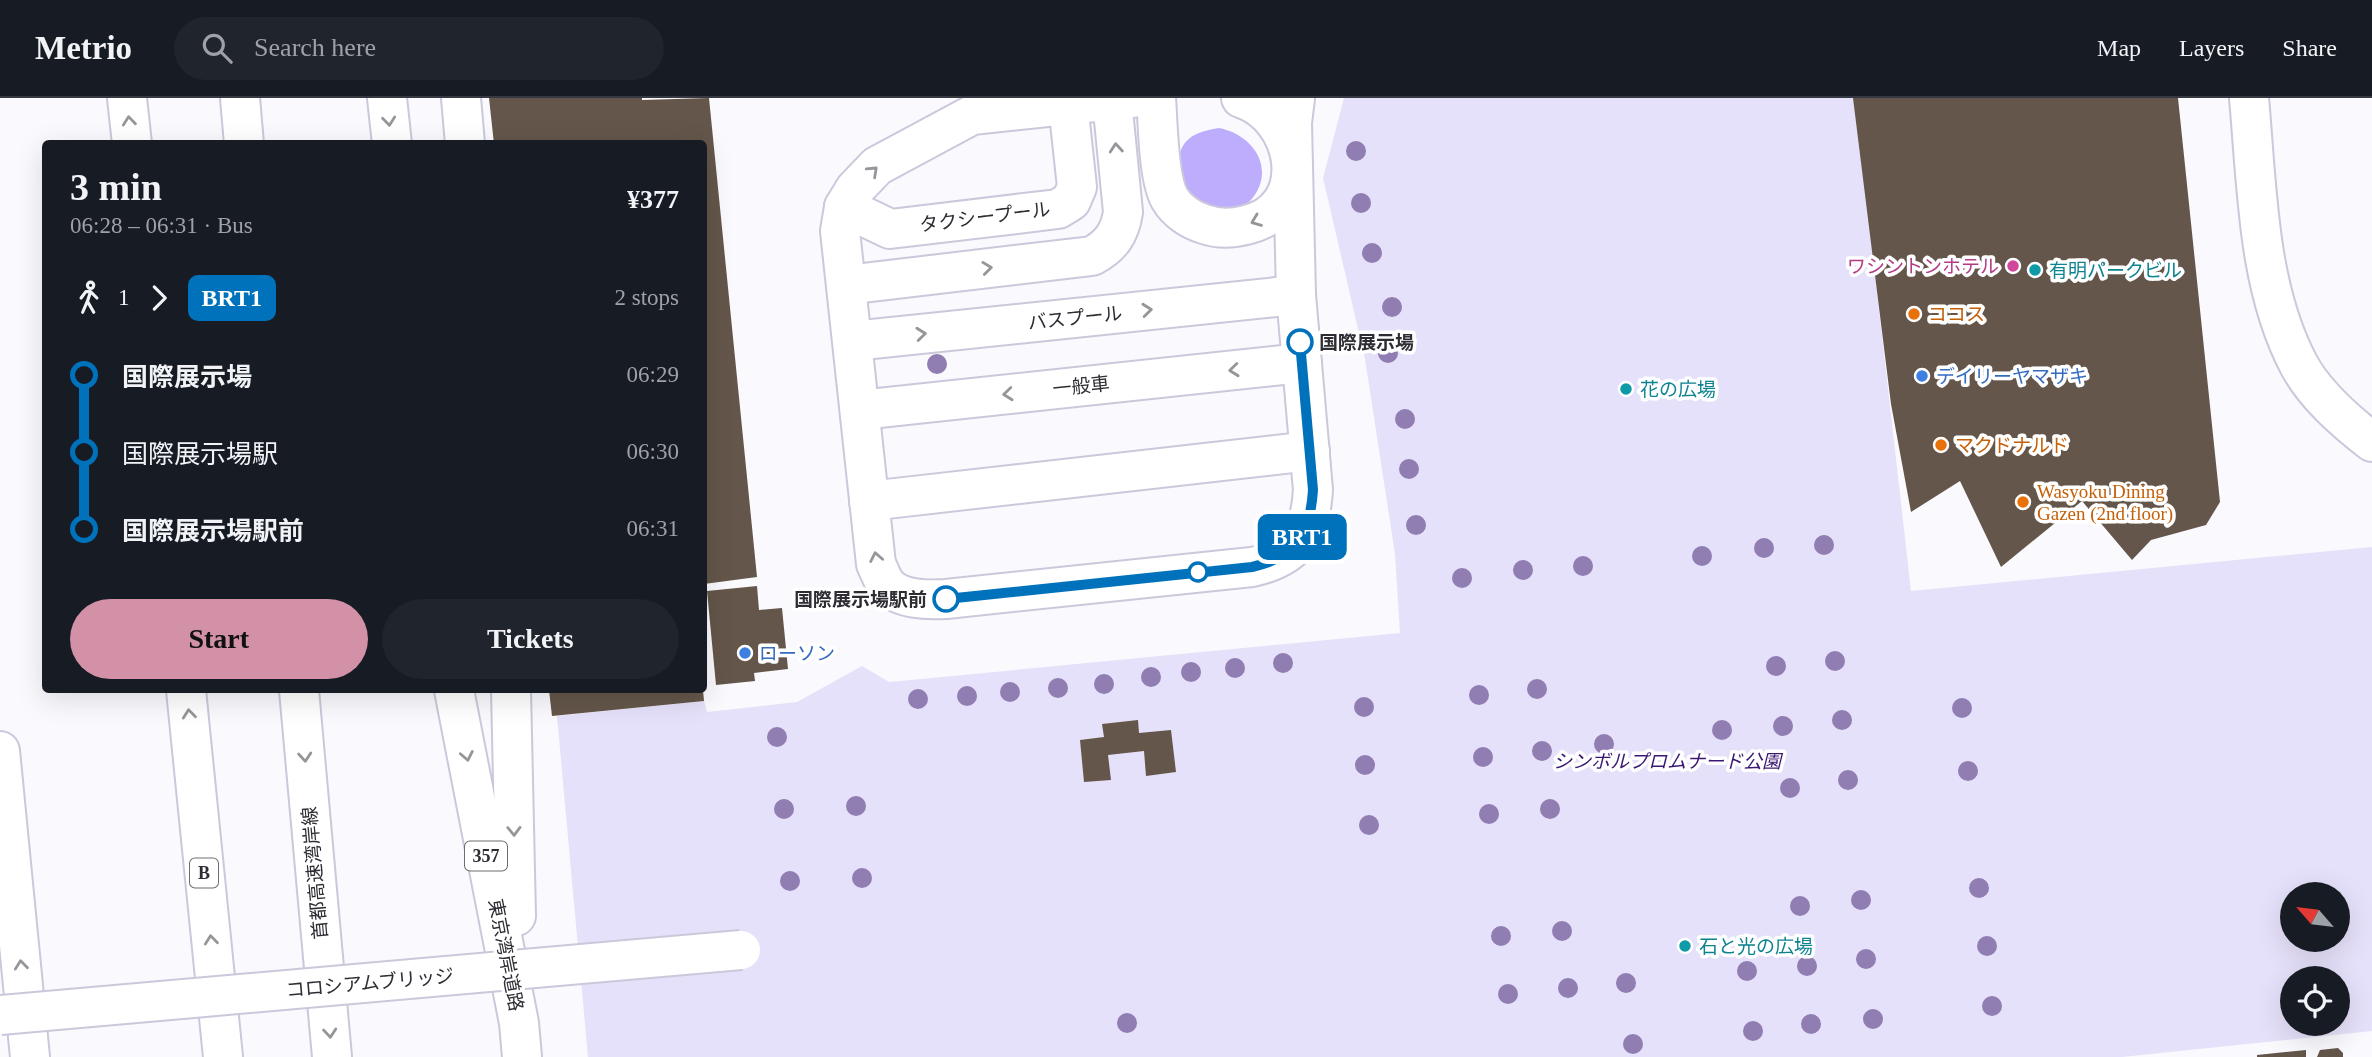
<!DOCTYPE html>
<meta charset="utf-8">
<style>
body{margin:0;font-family:"Times New Roman","Noto Sans JP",serif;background:#20242c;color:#f1f3f6;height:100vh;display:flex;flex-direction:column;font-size:26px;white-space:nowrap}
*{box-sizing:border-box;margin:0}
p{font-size:23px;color:#9ea1a6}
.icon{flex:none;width:38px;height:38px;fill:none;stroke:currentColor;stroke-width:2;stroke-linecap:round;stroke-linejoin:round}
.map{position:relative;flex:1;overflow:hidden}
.panel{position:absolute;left:42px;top:42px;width:665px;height:553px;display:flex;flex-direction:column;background:#171b24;border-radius:7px;box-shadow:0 7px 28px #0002}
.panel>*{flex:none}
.badge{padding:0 14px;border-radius:10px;font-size:24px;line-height:46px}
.needle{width:46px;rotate:298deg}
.fabs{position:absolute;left:2280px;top:784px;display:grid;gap:14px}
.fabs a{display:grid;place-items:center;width:70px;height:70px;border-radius:50%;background:#171b24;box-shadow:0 7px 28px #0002;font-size:35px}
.map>.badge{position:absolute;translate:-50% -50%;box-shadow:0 0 0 4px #fff}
.legs{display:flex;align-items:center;gap:10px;height:77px;padding:0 28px;font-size:23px}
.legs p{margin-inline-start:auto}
.head{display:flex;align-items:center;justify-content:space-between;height:119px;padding:0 28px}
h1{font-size:38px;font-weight:600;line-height:52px}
.cta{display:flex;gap:14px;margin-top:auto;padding:14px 28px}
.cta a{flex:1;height:80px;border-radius:42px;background:#d291a7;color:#111;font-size:28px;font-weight:600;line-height:80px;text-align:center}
.cta a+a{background:#20242c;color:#f1f3f6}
ul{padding:0 28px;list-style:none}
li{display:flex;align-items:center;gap:24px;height:77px;font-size:26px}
li i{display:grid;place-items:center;width:10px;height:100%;margin:0 9px;background:currentColor}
li i::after{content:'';width:18px;height:18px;margin:-9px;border:5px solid;border-radius:50%;background:#171b24}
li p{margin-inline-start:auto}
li:first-child i{background:linear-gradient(#0000 50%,currentColor 0)}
li:last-child i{background:linear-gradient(currentColor 50%,#0000 0)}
header{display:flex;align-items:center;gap:42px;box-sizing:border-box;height:98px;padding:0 35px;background:#171b24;border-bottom:2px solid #363941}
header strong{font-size:33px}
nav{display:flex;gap:38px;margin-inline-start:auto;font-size:24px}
.search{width:490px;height:63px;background:#20242c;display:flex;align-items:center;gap:18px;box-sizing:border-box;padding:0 24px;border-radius:38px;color:#9ea1a6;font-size:26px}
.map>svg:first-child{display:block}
.green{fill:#e6e1fa;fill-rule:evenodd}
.forest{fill:#beadfd}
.building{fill:#64564a}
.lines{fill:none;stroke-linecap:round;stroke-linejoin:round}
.minor-casing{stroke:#cbc8db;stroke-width:42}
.highway-casing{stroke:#cbc8db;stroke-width:42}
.minor{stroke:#fff;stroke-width:38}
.highway{stroke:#fff;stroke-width:38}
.minor-bridge-casing{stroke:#cbc8db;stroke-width:42;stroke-linecap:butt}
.minor-bridge{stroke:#fff;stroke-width:38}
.tree{fill:#907db1}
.oneway{stroke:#96969a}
.line-1-casing{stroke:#fff;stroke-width:16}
.line-1{stroke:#0072bc;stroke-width:10}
.hotel-dot{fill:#d1479c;stroke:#fff;stroke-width:2.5}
.culture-dot{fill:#0f9aa8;stroke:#fff;stroke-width:2.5}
.food-dot{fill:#e8710a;stroke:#fff;stroke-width:2.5}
.stop-1-dot{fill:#fff;stroke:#0072bc;stroke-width:3.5}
.shop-dot{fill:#3f7fe0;stroke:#fff;stroke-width:2.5}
.labels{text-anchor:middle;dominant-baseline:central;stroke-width:7;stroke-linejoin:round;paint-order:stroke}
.shield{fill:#fff;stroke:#6d6c71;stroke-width:2}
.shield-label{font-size:18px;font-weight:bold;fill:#2e2d34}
.street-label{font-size:19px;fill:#2e2d34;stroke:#fff}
.hotel-label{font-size:19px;fill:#b23c85;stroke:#fff;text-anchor:end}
.culture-label{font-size:19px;fill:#0d838f;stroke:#fff;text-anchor:start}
.food-label{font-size:19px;fill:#c56008;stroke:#fff;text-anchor:start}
.stop-label{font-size:19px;font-weight:bold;fill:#2e2d34;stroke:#fff;text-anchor:start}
.shop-label{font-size:19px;fill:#366cbe;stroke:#fff;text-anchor:start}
.park-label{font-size:19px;font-style:italic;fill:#391772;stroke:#fff}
</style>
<header>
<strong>Metrio</strong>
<div class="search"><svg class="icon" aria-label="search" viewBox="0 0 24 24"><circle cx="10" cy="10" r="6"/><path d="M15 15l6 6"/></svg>Search here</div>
<nav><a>Map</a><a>Layers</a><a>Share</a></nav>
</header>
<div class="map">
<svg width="2372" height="959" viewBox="0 0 2372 959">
<rect width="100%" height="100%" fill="#faf9fd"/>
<path class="green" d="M1344,0H1855L1911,493L2372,449V933L2122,959H588L557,618L704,603L707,614L797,604L862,568L889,584L1400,535L1395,456L1365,261L1323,80ZM2292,796H2338V842H2292ZM2292,880H2338V926H2292Z"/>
<path class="forest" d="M1219,30C1255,37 1277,73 1250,103C1243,110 1230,114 1221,118L1182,100C1178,62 1170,37 1219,30Z"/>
<g class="building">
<path d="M489,0H642V2L709,0L757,479L704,486V46H494Z"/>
<path d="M1853,0H2178L2220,404L2206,427L2151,442L2132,462L2082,403L2001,469L1960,383L1911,414L1891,306Z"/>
<path d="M757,488L759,512L782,510L788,571L754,575L755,583L716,587L707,493Z"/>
<path d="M549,592H703L704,603L552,618Z"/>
<path d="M1138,622L1139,635L1171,632L1176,674L1146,678L1144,653L1108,657L1111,682L1084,684L1080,642L1104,639L1102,626Z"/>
<path d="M2338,950L2343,955V959H2317L2320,952Z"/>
<path d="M2306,952V959H2257V957Z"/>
</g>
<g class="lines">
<defs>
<g id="minor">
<path d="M1132,0L972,17L877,68L855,91L844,109L840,133L876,466C879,472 882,481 886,486C899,502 928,502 946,501L1252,469C1297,459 1310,437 1313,392L1296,197L1292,25L1295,0"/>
<path d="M1156,0C1158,25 1158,81 1170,101C1177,113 1191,122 1204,126C1218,131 1231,131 1246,127C1315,111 1299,19 1241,0"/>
<path d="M2249,0C2257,87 2257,188 2299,267C2315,297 2345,323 2372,344"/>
<path d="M844,109L890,131L1058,111L1071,103L1077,89L1068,6"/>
<path d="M846,187L1092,158C1111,148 1120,135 1123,114L1112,2"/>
<path d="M853,243L1296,197"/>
<path d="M860,312L1302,265"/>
<path d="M869,403L1310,353"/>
</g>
<g id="highway">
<path d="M127,0L132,46"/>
<path d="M240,0L244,46"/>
<path d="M387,0L392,46"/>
<path d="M461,0L465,46"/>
<path d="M186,592L223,959"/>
<path d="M299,592L332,959"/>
<path d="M454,592L519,925L522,959"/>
<path d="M511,592L516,818"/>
<path d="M0,653L30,959"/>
</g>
</defs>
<use href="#minor" class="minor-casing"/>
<use href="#highway" class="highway-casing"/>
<use href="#minor" class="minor"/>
<use href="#highway" class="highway"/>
<defs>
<path id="minor-bridge" d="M0,917L741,852"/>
</defs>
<use href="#minor-bridge" class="minor-bridge-casing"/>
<use href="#minor-bridge" class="minor-bridge"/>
</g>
<g class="tree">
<circle cx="1356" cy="53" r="10"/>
<circle cx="1361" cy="105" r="10"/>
<circle cx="1372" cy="155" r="10"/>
<circle cx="1392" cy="209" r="10"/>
<circle cx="1388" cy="255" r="10"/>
<circle cx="937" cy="266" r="10"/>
<circle cx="1405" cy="321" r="10"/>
<circle cx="1409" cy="371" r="10"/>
<circle cx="1416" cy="427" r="10"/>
<circle cx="1824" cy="447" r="10"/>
<circle cx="1764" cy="450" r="10"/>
<circle cx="1702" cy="458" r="10"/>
<circle cx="1583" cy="468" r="10"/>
<circle cx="1523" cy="472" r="10"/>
<circle cx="1462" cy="480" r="10"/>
<circle cx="1835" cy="563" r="10"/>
<circle cx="1283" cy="565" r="10"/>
<circle cx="1776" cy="568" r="10"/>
<circle cx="1235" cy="570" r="10"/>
<circle cx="1191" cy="574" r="10"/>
<circle cx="1151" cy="579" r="10"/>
<circle cx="1104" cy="586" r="10"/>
<circle cx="1058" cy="590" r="10"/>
<circle cx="1537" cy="591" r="10"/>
<circle cx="1010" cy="594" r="10"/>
<circle cx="1479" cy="597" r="10"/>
<circle cx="967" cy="598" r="10"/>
<circle cx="918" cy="601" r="10"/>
<circle cx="1364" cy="609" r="10"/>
<circle cx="1962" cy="610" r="10"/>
<circle cx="1842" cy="622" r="10"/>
<circle cx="1783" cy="628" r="10"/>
<circle cx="1722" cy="632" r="10"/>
<circle cx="777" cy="639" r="10"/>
<circle cx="1604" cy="646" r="10"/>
<circle cx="1542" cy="653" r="10"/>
<circle cx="1483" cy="659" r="10"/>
<circle cx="1365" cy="667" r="10"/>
<circle cx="1968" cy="673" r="10"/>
<circle cx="1848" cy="682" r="10"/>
<circle cx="1790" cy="690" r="10"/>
<circle cx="856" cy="708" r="10"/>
<circle cx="784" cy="711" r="10"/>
<circle cx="1550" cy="711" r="10"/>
<circle cx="1489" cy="716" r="10"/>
<circle cx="1369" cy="727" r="10"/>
<circle cx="862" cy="780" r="10"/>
<circle cx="790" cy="783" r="10"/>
<circle cx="1979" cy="790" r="10"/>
<circle cx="1861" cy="802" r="10"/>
<circle cx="1800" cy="808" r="10"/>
<circle cx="1562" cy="833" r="10"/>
<circle cx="1501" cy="838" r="10"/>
<circle cx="1987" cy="848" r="10"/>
<circle cx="1866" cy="861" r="10"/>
<circle cx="1807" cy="868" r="10"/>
<circle cx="1747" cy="873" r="10"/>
<circle cx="1626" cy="885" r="10"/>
<circle cx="1568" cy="890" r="10"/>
<circle cx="1508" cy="896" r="10"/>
<circle cx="1992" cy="908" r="10"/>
<circle cx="1873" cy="921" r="10"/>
<circle cx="1127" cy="925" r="10"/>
<circle cx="1811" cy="926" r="10"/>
<circle cx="1753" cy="933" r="10"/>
<circle cx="1633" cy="946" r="10"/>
</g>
<defs><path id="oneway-chevron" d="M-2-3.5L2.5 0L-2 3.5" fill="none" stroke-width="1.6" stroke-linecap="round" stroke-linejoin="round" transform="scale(1.75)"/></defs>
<g class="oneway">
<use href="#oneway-chevron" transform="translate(129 23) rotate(-96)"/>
<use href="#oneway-chevron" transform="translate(389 23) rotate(84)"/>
<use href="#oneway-chevron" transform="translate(1116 50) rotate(-95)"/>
<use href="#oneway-chevron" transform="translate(873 73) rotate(-43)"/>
<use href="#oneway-chevron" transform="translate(1256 123) rotate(159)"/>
<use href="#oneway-chevron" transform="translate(987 170) rotate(-7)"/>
<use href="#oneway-chevron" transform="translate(1147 212) rotate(-6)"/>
<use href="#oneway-chevron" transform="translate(921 236) rotate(-6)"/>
<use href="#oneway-chevron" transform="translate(1234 272) rotate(174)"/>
<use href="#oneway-chevron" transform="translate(1008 296) rotate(174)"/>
<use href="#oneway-chevron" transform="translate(876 459) rotate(-101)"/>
<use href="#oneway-chevron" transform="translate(189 616) rotate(-96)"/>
<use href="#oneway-chevron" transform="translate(467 658) rotate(79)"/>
<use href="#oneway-chevron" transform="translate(305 659) rotate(85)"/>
<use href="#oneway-chevron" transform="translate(514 733) rotate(89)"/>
<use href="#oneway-chevron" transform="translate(211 842) rotate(-96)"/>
<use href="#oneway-chevron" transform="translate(21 867) rotate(-96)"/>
<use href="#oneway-chevron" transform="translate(330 935) rotate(85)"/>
</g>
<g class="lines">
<defs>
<path id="line-1" d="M946,501L1252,469C1297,459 1310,437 1313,392L1300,244"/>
</defs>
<use href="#line-1" class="line-1-casing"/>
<use href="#line-1" class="line-1"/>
</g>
<circle class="hotel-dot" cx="2013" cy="168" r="7"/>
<g class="culture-dot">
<circle cx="2035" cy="172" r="7"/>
<circle cx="1626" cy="291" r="7"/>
<circle cx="1685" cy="848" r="7"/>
</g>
<g class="food-dot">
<circle cx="1914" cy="216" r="7"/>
<circle cx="1941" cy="347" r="7"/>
<circle cx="2023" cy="404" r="7"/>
</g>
<g class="stop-1-dot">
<circle cx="1300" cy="244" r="12"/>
<circle cx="1198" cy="474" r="9"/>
<circle cx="946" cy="501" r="12"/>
</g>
<g class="shop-dot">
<circle cx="1922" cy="278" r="7"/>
<circle cx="745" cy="555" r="7"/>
</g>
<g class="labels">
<g class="shield">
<rect x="465" y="743.5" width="42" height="29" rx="5"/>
<rect x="190" y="760.5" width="28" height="29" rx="5"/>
</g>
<g class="shield-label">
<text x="486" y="758">357</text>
<text x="204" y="775">B</text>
</g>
<g class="street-label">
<text transform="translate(985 119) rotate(-7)">タクシープール</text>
<text transform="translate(1075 220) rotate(-6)">バスプール</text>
<text transform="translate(1081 288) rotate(-6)">一般車</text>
<text transform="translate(315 775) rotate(-95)">首都高速湾岸線</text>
<text transform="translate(506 857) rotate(79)">東京湾岸道路</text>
<text transform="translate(370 885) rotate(-5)">コロシアムブリッジ</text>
</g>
<g class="hotel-label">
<text x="1999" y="168">ワシントンホテル</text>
</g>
<g class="culture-label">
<text x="2049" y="172">有明パークビル</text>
<text x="1640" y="291">花の広場</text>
<text x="1699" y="848">石と光の広場</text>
</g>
<g class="food-label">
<text x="1928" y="216">ココス</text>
<text x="1955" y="347">マクドナルド</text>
<text x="2037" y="393">Wasyoku Dining<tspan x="2037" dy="22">Gazen (2nd floor)</tspan></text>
</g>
<g class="stop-label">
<text x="1319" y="244">国際展示場</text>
<text x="927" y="501" text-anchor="end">国際展示場駅前</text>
</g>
<g class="shop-label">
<text x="1936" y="278">デイリーヤマザキ</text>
<text x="759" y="555">ローソン</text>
</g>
<g class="park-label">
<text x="1667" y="663">シンボルプロムナード公園</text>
</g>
</g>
</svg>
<div class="fabs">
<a><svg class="needle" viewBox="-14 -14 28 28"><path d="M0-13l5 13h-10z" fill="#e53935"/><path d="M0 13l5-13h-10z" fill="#9ea1a6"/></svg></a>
<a><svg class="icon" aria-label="locate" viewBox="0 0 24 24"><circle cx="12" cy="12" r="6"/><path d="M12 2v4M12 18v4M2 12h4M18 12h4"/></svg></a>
</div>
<b class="badge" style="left:1302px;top:439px;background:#0072bc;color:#fff">BRT1</b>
<section class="panel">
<div class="head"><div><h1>3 min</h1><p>06:28 – 06:31 · Bus</p></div><b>¥377</b></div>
<div class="legs"><svg class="icon" aria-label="walk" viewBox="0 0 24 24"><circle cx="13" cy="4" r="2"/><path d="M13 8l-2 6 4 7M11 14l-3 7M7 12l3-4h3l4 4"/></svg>1<svg class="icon" aria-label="forward" viewBox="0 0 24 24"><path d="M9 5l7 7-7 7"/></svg><b class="badge" style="background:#0072bc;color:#fff">BRT1</b><p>2 stops</p></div>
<ul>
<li><i style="color:#0072bc"></i><b>国際展示場</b><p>06:29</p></li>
<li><i style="color:#0072bc"></i><span>国際展示場駅</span><p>06:30</p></li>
<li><i style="color:#0072bc"></i><b>国際展示場駅前</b><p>06:31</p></li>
</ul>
<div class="cta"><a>Start</a><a>Tickets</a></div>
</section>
</div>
